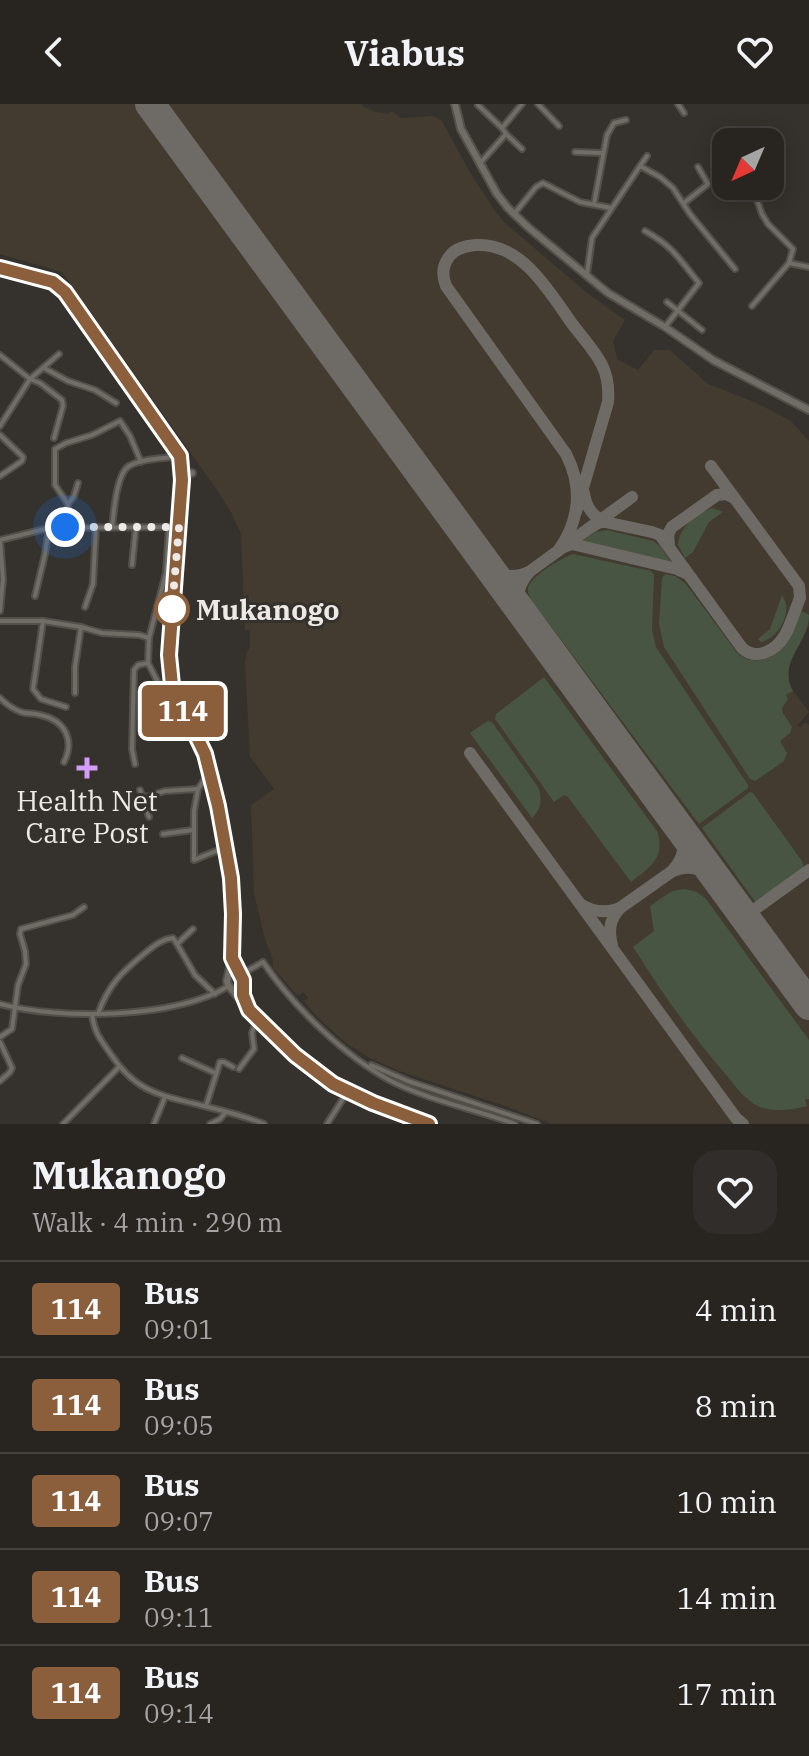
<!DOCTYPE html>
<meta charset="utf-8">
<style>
body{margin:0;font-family:"IBM Plex Serif",serif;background:#302d2a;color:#f1f3f6;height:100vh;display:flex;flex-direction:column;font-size:30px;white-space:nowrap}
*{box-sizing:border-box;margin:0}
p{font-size:26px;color:#a5a5a5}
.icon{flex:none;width:44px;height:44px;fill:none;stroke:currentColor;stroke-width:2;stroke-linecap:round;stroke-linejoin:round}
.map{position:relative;height:1020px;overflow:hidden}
.details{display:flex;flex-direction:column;background:#282521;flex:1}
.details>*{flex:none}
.badge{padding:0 16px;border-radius:6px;font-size:28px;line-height:52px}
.needle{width:52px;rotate:224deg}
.buttons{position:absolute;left:712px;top:24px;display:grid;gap:16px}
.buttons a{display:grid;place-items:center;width:72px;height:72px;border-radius:16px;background:#282521;box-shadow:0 4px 20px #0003,0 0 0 2px #44423f;font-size:40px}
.you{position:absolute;width:40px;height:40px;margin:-20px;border:6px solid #fff;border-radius:50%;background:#1a73e8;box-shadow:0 0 0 12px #1a73e833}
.map>.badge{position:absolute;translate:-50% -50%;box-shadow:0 0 0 4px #fff}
.round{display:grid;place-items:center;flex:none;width:84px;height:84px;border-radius:24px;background:#302d2a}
.summary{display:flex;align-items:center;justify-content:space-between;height:136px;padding:0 32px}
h1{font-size:38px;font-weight:700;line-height:60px}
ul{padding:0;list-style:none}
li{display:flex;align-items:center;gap:24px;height:96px;padding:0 32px;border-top:2px solid #44423f}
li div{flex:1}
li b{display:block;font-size:30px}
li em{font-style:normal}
li .badge{min-width:88px;font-weight:700;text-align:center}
header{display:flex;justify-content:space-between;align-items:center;height:104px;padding:0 32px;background:#282521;font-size:36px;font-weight:700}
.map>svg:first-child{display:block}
.built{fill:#433b30}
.green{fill:#475542}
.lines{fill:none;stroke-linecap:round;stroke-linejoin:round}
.taxiway{stroke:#6e6a66;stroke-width:12}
.runway{stroke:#6e6a66;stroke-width:30}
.street-casing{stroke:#534f4b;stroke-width:8}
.secondary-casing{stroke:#534f4b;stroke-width:10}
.street{stroke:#706c66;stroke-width:4}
.secondary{stroke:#706c66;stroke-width:6}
.line-casing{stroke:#fff;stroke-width:18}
.line{stroke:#8b5e3c;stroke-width:12}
.walk{stroke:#ece9e6;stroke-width:8;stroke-dasharray:0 14.4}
.stop-dot{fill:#fff;stroke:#8b5e3c;stroke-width:4}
.poi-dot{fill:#d29dfd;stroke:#35312c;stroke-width:3}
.labels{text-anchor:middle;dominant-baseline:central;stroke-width:6;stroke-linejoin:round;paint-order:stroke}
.stop-label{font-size:28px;font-weight:bold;fill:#ece9e6;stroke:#35312c;text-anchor:start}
.poi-label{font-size:28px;fill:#ece9e6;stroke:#35312c}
</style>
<header><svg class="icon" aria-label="back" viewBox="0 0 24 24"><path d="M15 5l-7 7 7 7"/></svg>Viabus<svg class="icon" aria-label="heart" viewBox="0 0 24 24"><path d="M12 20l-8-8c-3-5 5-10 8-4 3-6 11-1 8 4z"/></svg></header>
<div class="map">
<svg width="809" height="1020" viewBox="0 0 809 1020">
<rect width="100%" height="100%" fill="#35312c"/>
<path class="built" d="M0,0H362L364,3L376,8L388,10L392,7L401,14L432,12L438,14L442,17L468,65L495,107L505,119L586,188L625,216L613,237L617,255L638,266L654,246H670L708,280L757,299L791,317L809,337V522L789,560L788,568L789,581L809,608L798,621L800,623L806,618L809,621V1020H551L508,1003L399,967L370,954L346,939L317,913L304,897L308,894L303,888L299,891L296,890L273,864V856L265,835L254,789L251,701L274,685L250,653L245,560L246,551L250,542V526H245L241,430L232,410L217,386L62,168L0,150Z"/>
<g class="green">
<path d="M712,404L723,408L709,418L693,448L685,454L678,441C679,423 696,410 712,404Z"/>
<path d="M607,426L653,437L660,442L672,459L581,438L594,428Z"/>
<path d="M573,450L651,467L654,471L652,526L656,543L748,681V684L699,720L532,497C530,493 527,489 528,484C531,472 561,454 573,450Z"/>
<path d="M665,470L675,472L686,480L738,550C753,563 778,555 788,537C793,528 796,516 800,506L809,511C809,539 777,558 793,587L786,591L788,595L782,604L783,609L792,623L790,629L780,637L787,649L784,657L755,677L750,675L664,543L659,520L662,474Z"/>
<path d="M782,491C794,507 779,534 761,538L758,535L770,525Z"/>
<path d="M544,573L657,727C666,754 650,763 631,778L568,693L564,691L554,698L495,615L496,610Z"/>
<path d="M488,617L492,618L538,683C543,695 541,705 532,714L470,629Z"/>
<path d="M750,688L753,689L802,757L804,765L756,799L702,724Z"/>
<path d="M685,785L697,788L706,795L809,936V995H805L807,1002C792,1006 773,1009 758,1002C745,996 736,983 727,972C695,935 665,894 639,852L633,843L654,827L650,802L672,787Z"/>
</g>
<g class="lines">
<g class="taxiway">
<path d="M584,389C586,403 592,412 605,418"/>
<path d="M593,422L600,418H605L652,428L660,431L742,544C756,557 776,547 785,531C791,520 795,506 800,494L799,482L711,362"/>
<path d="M669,442L668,430L672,423L717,391L726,390L734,394"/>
<path d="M564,443L572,440L677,465L688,470"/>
<path d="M558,447C580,417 583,383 566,350L446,182C442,172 442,162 449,153C455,144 466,142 476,141C522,138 550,189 573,221C583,234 595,247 602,261C608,273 609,285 608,298L576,408"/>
<path d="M487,461C501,473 513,475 529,468"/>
<path d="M521,507C516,491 518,481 529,468L632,393"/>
<path d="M470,649L736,1014L743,1020"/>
<path d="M671,768C689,759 703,765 719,778"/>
<path d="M582,801C595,809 607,809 620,804L671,768C685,754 687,740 678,722"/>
<path d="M744,813L809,766"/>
<path d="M612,841C608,826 610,815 620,804"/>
</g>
<path class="runway" d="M150,0L809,901"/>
<defs>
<g id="street">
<path d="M538,0L559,22"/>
<path d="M678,0L684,9"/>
<path d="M478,1L502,24"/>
<path d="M506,30L522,45"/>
<path d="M575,48L602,49"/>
<path d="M481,58L506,30L502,24L522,0"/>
<path d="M640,62L647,52"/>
<path d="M752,82L762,110L768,120L793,145L789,159"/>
<path d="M684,99L708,80L698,63"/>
<path d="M594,100L607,31L614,19L626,16"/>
<path d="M514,110L536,83L543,79L580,98L611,104"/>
<path d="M645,127C674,143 679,155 699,179L665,223"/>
<path d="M587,170L592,134L640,62L660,73L673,84L690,110L735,165"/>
<path d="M667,198L702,226"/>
<path d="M752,202L789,159L809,163"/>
<path d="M0,251L30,275L40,279L62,296L63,302L54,334"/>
<path d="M44,264L68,277L95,286L116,299"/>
<path d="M0,322L30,275L59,250"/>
<path d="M0,331L23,353L22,357L0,372"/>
<path d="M68,400L74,392L78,379"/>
<path d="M65,423L68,400L55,381V345L66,339L92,331L120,317L130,332L141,358"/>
<path d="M112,423C114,409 116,370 129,362C143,354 164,355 180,352"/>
<path d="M0,436L49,424L179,423"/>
<path d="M132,461L136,422"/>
<path d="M35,492L45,450L49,424"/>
<path d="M85,503L93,480L96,423"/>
<path d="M0,507L3,475L0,436"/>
<path d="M0,517H43L81,523L102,529L139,531L149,534"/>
<path d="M43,517L33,585L41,595L66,603"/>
<path d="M148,559L161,584L181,604"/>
<path d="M75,589V563L81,523"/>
<path d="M0,594C6,600 13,605 21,608C27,610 34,609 40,611C65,616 75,636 64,658"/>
<path d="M135,660L132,645L134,566L138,561L148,559L149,534L166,469L169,423"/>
<path d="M209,669L198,685L194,707V756L226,743"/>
<path d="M140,686L149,713"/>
<path d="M129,698L165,687L198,685"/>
<path d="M163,730L193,726"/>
<path d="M193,825L177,840L195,871L215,890"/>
<path d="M240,871L263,858C293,902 345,953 393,978C431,997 475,1005 515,1020"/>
<path d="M0,900C61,916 173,915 229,882"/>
<path d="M92,910C94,928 100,935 110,949C137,990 161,991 204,1002C224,1007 245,1012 264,1020"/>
<path d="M98,910C108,881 122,868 145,849C154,842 162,835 173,834L177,840"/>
<path d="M0,933L12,925L18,881L26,860L25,847L20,830L21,825L73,811L84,803"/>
<path d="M0,938L12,964L10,968L0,977"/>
<path d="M182,954L215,969"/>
<path d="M371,961L408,977L537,1020"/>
<path d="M239,965L254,945L252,929L257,915"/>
<path d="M206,1002L220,958H224L233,963"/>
<path d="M63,1020L119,963"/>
<path d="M154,1020L165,993"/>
<path d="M210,1020L220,1015L226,1008"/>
<path d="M327,1020L348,987"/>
</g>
<g id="secondary">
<path d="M455,0L461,25L497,90L508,104L529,124L608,189L665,223L713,256L809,306"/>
<path d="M0,164C24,169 46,173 65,188L180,352L182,376L169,551L170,568L175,590L205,650L226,743L231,774L233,810L232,854L227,877L228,881C258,917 291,954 331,979C361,997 396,1009 429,1020"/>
<path d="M182,376L187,371L192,369"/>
<path d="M233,858L243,876V891L246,899"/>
</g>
</defs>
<use href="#street" class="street-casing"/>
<use href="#secondary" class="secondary-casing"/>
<use href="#street" class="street"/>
<use href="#secondary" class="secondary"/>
</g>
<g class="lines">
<defs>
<path id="line" d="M0,164L53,178L65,188L180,352L182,376L169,551L172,581L205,650L218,702L231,774L233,810L232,854L243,876V891L249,906L295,951L333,980L373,999L429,1020"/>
</defs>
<use href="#line" class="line-casing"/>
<use href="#line" class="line"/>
<path class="walk" d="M65,423H179L172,505"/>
</g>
<circle class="stop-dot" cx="172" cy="505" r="16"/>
<path class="poi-dot" d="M83 652h8v8h8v8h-8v8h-8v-8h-8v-8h8z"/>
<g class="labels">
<g class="stop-label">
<text x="196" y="505">Mukanogo</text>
</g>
<g class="poi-label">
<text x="87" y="696">Health Net<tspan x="87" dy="32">Care Post</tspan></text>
</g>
</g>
</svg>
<div class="buttons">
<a><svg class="needle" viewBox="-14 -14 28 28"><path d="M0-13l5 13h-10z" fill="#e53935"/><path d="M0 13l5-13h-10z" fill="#a5a5a5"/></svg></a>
</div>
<div class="you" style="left:65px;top:423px"></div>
<b class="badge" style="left:183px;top:607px;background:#8b5e3c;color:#fff">114</b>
</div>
<section class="details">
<div class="summary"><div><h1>Mukanogo</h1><p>Walk · 4 min · 290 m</p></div><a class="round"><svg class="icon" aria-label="heart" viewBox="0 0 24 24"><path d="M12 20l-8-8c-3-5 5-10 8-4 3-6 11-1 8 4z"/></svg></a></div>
<ul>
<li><span class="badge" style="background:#8b5e3c;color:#fff">114</span><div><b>Bus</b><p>09:01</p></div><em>4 min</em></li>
<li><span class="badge" style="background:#8b5e3c;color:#fff">114</span><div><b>Bus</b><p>09:05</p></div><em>8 min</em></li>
<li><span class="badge" style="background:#8b5e3c;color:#fff">114</span><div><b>Bus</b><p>09:07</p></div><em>10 min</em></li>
<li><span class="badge" style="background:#8b5e3c;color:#fff">114</span><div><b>Bus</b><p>09:11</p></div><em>14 min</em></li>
<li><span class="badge" style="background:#8b5e3c;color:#fff">114</span><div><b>Bus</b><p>09:14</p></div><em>17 min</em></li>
</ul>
</section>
